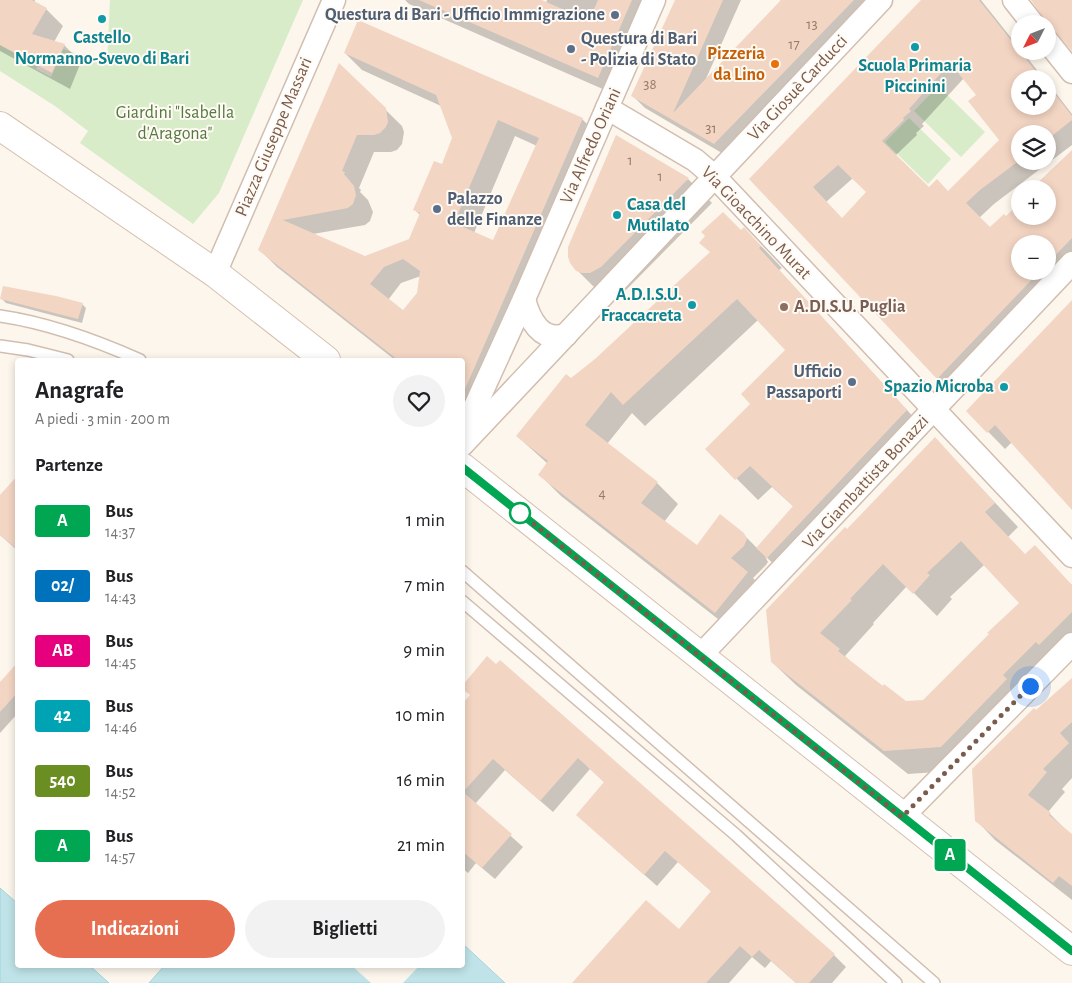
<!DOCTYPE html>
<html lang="it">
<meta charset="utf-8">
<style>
body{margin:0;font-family:"Alegreya Sans",sans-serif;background:#f2f2f2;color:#202124;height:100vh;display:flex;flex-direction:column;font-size:19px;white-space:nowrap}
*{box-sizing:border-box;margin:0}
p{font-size:16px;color:#757577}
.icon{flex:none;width:28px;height:28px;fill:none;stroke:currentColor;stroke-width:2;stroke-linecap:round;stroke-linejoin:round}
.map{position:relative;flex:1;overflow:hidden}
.drawer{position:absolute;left:15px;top:358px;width:450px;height:610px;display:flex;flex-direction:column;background:#fff;border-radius:5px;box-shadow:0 2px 8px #0003}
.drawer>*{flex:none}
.badge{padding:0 10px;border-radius:4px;font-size:18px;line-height:32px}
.needle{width:32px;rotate:228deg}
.fabs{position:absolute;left:1011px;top:15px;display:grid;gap:10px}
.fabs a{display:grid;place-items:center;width:45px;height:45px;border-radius:50%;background:#fff;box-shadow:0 2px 8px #0003;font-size:25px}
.you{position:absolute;width:25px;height:25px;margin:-12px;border:4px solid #fff;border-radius:50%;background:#1a73e8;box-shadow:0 0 0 8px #1a73e833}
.map>.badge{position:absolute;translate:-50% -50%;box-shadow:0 0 0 2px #fff}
h2{padding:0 20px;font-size:19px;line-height:45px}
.round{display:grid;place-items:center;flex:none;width:52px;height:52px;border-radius:26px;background:#f2f2f2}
.head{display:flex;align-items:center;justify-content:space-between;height:85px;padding:0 20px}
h1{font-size:24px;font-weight:600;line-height:38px}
.cta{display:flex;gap:10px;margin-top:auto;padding:10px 20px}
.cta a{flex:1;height:58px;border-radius:30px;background:#e76f51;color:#fff;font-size:20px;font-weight:600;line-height:58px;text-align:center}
.cta a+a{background:#f2f2f2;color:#202124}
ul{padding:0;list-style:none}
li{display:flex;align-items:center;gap:15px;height:65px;padding:0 20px}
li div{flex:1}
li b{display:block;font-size:19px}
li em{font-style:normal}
li .badge{min-width:55px;font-weight:700;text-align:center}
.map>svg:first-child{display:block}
.green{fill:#d8ecc9}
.water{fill:#bfe3e8;stroke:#a5d3da}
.pier{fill:#fdf6ec}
.shadow{fill:#0003;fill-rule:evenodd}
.building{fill:#f3d5c3;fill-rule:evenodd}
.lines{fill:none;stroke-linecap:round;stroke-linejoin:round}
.lane-casing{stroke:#d1beb0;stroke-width:14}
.street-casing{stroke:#d1beb0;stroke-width:25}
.secondary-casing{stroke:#d6c0b0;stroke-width:30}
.lane{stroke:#fff;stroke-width:11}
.street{stroke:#fff;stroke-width:22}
.secondary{stroke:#fff;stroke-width:28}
.line-casing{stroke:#fff;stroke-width:11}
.line{stroke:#00a651;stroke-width:8}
.walk{stroke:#7a5c4d;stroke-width:5;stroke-dasharray:0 9}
.service-dot{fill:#5c6f8a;stroke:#fffaf3;stroke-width:2}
.culture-dot{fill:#0f9aa8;stroke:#fffaf3;stroke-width:2}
.food-dot{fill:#e8710a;stroke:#fffaf3;stroke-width:2}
.education-dot{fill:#8d6e63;stroke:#fffaf3;stroke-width:2}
.stop-dot{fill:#fff;stroke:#00a651;stroke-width:2.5}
.labels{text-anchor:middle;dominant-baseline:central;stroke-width:4;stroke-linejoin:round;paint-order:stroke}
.number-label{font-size:15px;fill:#987a6a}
.service-label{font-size:18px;font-weight:bold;fill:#4e5e75;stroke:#fffaf3;text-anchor:end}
.culture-label{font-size:18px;font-weight:bold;fill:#0d838f;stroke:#fffaf3}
.food-label{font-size:18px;font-weight:bold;fill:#c56008;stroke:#fffaf3;text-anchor:end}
.street-label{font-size:18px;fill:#7a5c4d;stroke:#fffaf3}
.park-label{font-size:18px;fill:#537a41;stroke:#fffaf3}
.education-label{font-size:18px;font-weight:bold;fill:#785e54;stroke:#fffaf3;text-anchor:start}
</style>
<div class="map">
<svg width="1072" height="983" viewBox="0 0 1072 983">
<rect width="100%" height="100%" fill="#fdf6ec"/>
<g class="green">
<path d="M110,0H303L219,193L193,224L80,143L88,131L55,106L0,71V45L38,65L36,69L51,77L63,49L107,64Z"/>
<path d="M938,86L985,132L961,157L914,111Z"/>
<path d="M909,118L951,159L928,184L885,142Z"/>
</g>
<g class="water">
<path d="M0,888L17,903L18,965H89L109,983H0Z"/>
<path d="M463,944L505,983H149L165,965H462Z"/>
</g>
<path class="pier" d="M351,965L369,966L420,965L403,983H371Z"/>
<g class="shadow">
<path d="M0,0H35L34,3L46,9L63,26L54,42L64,45L81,62L70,89L0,51Z"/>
<path d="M405,0H539L546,3L547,0H656L614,94L409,4Z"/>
<path d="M676,0H741L705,81L781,1L780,0H878L727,156L645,108L633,96Z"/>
<path d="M923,0H981L1020,49V51H1022L1044,79H1020V106H1048V83L1072,114V145L994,204L979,218L990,228L1006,218L1020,204V216H1048V189L1072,152V266L952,392L751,179ZM964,78L978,95L1001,140L949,192L929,188L895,156L917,135L916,133L924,126L922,124ZM1020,134H1048V161H1020ZM853,178L868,192L842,219L826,202ZM1020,244H1048V271H1020Z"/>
<path d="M345,53L582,119L599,136L462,413V360H395L277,267L260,250L340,65L402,126L404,132L402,144L397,150L391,152H374L359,188L361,190L360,192L368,200L373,212L370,221L365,225L313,234L365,257L410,240L421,216L414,209L442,166L454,138L441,106L362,70ZM515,136L537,146L494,242L474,233ZM421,276L418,293L403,312L388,300L401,283Z"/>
<path d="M688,179L712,203L625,291L614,297L597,290L572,265Z"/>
<path d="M744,229L765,250L782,268L779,270L928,433L789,578L765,556L768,562L766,565L753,578L769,594L737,634L561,496L539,474L548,464L517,436L572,380ZM758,320L787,350L752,404L707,449L758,500L772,487L794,507L757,548L743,534L697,547L664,522L678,504L657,483L607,444L632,413L645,426Z"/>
<path d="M2,299L82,304L86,308L82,323L6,303Z"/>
<path d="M1072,301V508L1012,442L1005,449L968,411Z"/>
<path d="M935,439L1018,527L1008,537L1025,555L1072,585V659L965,770L908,774L796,685L772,662L847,531ZM984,565L1021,603L923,701L906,703L855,666L845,656L874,624L873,623L907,586L937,616L952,599L950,597Z"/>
<path d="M18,490V551L0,535V497Z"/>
<path d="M487,658L834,955L846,967L832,983H796L771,961L765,968L752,957L729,983H574L679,930L712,892L678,862L657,886L577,815L605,783L590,769L553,812L505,770L475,804L523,847L495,879L476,863L468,873L462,868V706L471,696Z"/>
<path d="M18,664V713L0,733V684Z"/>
<path d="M1072,679V778L1062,789L1065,792L1048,812L1072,836V900L995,840L976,820L1036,712Z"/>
</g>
<g class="building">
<path d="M0,0H32L47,8L32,34L65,44L52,73L0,45Z"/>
<path d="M419,0H542L589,21L598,0H632L598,78Z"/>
<path d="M675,0H723L673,113L781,0H854L714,144L631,96Z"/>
<path d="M921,0H979L1042,79H1020V106H1048V85L1072,116V120L1048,139V134H1020V160L980,190L966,203L990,227L1004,214L1006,216L1020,202V216H1048V189H1031L1072,150V238L1048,263V244H1020V271H1040L937,379L749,179ZM950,63L976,95L968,101L999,140L948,191L937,179L929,187L882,141L904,120L903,118L911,111L909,109ZM838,165L866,192L842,218L813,187Z"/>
<path d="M1031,0H1072V51L1046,22Z"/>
<path d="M358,20L583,118L462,396V360H398L258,250L339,63L386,108L388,122L386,127L380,133L374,135H357L342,171L345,172L344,174L354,186L356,195L353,204L348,208L343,209L283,220L365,256L409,239L420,213L413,210L434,161L442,164L452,138L436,95L344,53ZM498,120L539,138L493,240L454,223ZM403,259L420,271L417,293L403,310L370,284L384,267Z"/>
<path d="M616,135L689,178L601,267L590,273H582L576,271L570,263L568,257V247Z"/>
<path d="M723,212L741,230L744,227L761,246L759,248L907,410L767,558L756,548L793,506L750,466L735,480L705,449L750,404L741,394L785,350L737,299L623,405L611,392L585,425L658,482L641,503L697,545L720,514L744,533L747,539L744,546L731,558L748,572L715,613L538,475L548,461L516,436L566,374L571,378L595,359L710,252L699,243L705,236L701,232Z"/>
<path d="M3,286L56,296L83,303L78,319L0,299Z"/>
<path d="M1072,300V510L995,425L987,433L966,411Z"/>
<path d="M935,437L995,503L985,512L1025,554L1035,545L1072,585V612L1039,645L1036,642L1003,675L1007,679L941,747L884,751L771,662L766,610L845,527L847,529ZM961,541L1019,603L987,633L989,634L923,700L906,701L884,684L883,686L838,651L840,649L820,633L852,600L850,599L883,564L913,594L930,575L927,573Z"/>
<path d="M18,475V550L0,535V495Z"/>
<path d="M487,656L496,664L500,660L835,954L809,983H796L759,950L752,957L740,946L706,983H572L646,900L679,929L711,891L665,851L644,875L576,815L604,782L578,758L540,801L493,759L463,792L512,834L482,868L462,851V704L470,695L462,689V686Z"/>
<path d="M18,662V692L0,712V682Z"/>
<path d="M1072,678V722L1060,733L1069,743L1043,769L1047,772L1028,795L1051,813L1049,815L1072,834V886L1059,876L1053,883L975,821L972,769L1034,708L1036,710Z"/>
</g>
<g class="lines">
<defs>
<g id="lane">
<path d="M0,316C48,323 95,340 140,360"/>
<path d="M0,346L28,350L68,360"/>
<path d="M462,571L934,983"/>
<path d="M462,601L736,835L896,983"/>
</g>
<g id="street">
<path d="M1014,0L1033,24"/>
<path d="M1048,42L1072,72"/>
<path d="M607,108L695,160L715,177L1072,556"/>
<path d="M215,273L334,0"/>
<path d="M524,299C529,319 541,343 566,335"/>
<path d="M462,435L524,299L654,0"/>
<path d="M462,445L881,0"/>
<path d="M700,656L1072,263"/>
<path d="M902,817L1072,644"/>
</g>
<g id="secondary">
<path d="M0,126L215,273L326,360"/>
<path d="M462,467L1072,951"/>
</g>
</defs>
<use href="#lane" class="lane-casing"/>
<use href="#street" class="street-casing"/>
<use href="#secondary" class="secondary-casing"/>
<use href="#lane" class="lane"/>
<use href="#street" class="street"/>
<use href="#secondary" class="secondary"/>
</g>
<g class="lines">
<defs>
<path id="line" d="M462,467L1072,951"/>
</defs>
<use href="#line" class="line-casing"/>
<use href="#line" class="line"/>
<path class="walk" d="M520,513L902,817L1030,686"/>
</g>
<g class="service-dot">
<circle cx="615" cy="15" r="5"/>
<circle cx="571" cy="49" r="5"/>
<circle cx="437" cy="209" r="5"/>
<circle cx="852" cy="382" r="5"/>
</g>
<g class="culture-dot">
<circle cx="102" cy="19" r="5"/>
<circle cx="915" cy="47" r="5"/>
<circle cx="617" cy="215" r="5"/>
<circle cx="692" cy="305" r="5"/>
<circle cx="1004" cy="387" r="5"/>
</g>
<circle class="food-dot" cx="775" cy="64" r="5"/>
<circle class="education-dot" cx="784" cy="307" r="5"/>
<circle class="stop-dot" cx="520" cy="513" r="10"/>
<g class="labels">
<g class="number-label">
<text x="812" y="24">13</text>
<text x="794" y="44">17</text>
<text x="650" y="84">38</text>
<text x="711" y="128">31</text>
<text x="630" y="160">1</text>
<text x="660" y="176">1</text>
<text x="602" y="493">4</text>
</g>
<g class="service-label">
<text x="605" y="15">Questura di Bari - Ufficio Immigrazione</text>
<text x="581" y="39" text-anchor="start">Questura di Bari<tspan x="581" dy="21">- Polizia di Stato</tspan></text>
<text x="447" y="199" text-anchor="start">Palazzo<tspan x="447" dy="21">delle Finanze</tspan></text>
<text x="842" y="372">Ufficio<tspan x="842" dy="21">Passaporti</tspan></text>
</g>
<g class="culture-label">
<text x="102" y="38">Castello<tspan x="102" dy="21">Normanno-Svevo di Bari</tspan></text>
<text x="915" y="66">Scuola Primaria<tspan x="915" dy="21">Piccinini</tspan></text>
<text x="627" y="205" text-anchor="start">Casa del<tspan x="627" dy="21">Mutilato</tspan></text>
<text x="682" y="295" text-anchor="end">A.D.I.S.U.<tspan x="682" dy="21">Fraccacreta</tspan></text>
<text x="994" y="387" text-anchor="end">Spazio Microba</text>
</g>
<g class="food-label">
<text x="765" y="54">Pizzeria<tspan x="765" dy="21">da Lino</tspan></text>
</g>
<g class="street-label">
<text transform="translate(798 88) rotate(-47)">Via Giosuè Carducci</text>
<text transform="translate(274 137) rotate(-67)">Piazza Giuseppe Massari</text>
<text transform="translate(591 146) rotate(-66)">Via Alfredo Oriani</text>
<text transform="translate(756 223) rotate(46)">Via Gioacchino Murat</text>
<text transform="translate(866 482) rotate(-47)">Via Giambattista Bonazzi</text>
</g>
<g class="park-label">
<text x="175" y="113">Giardini "Isabella<tspan x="175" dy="21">d'Aragona"</tspan></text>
</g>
<g class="education-label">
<text x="794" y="307">A.DI.S.U. Puglia</text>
</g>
</g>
</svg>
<div class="fabs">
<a><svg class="needle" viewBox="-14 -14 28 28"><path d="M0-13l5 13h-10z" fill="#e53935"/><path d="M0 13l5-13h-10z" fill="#757577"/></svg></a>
<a><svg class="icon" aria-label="locate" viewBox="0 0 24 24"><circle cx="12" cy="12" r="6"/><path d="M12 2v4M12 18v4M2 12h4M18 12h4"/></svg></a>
<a><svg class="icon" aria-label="layers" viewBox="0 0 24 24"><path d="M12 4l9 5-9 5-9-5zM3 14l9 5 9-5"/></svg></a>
<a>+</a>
<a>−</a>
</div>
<div class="you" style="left:1030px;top:686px"></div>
<b class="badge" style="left:950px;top:855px;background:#00a651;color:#fff">A</b>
<section class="drawer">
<div class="head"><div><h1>Anagrafe</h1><p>A piedi · 3 min · 200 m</p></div><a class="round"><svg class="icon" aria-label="heart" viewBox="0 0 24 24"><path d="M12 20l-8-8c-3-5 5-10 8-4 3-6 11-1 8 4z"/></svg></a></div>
<h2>Partenze</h2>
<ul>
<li><span class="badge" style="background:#00a651;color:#fff">A</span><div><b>Bus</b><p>14:37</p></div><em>1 min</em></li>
<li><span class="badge" style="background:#0072bc;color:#fff">02/</span><div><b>Bus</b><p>14:43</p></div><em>7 min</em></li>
<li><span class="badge" style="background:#e6007e;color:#fff">AB</span><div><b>Bus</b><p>14:45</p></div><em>9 min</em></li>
<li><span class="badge" style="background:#00a3b4;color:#fff">42</span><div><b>Bus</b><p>14:46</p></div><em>10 min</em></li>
<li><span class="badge" style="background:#6b8e23;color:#fff">540</span><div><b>Bus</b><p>14:52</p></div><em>16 min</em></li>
<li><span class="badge" style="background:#00a651;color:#fff">A</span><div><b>Bus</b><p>14:57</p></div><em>21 min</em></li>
</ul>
<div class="cta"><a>Indicazioni</a><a>Biglietti</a></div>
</section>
</div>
